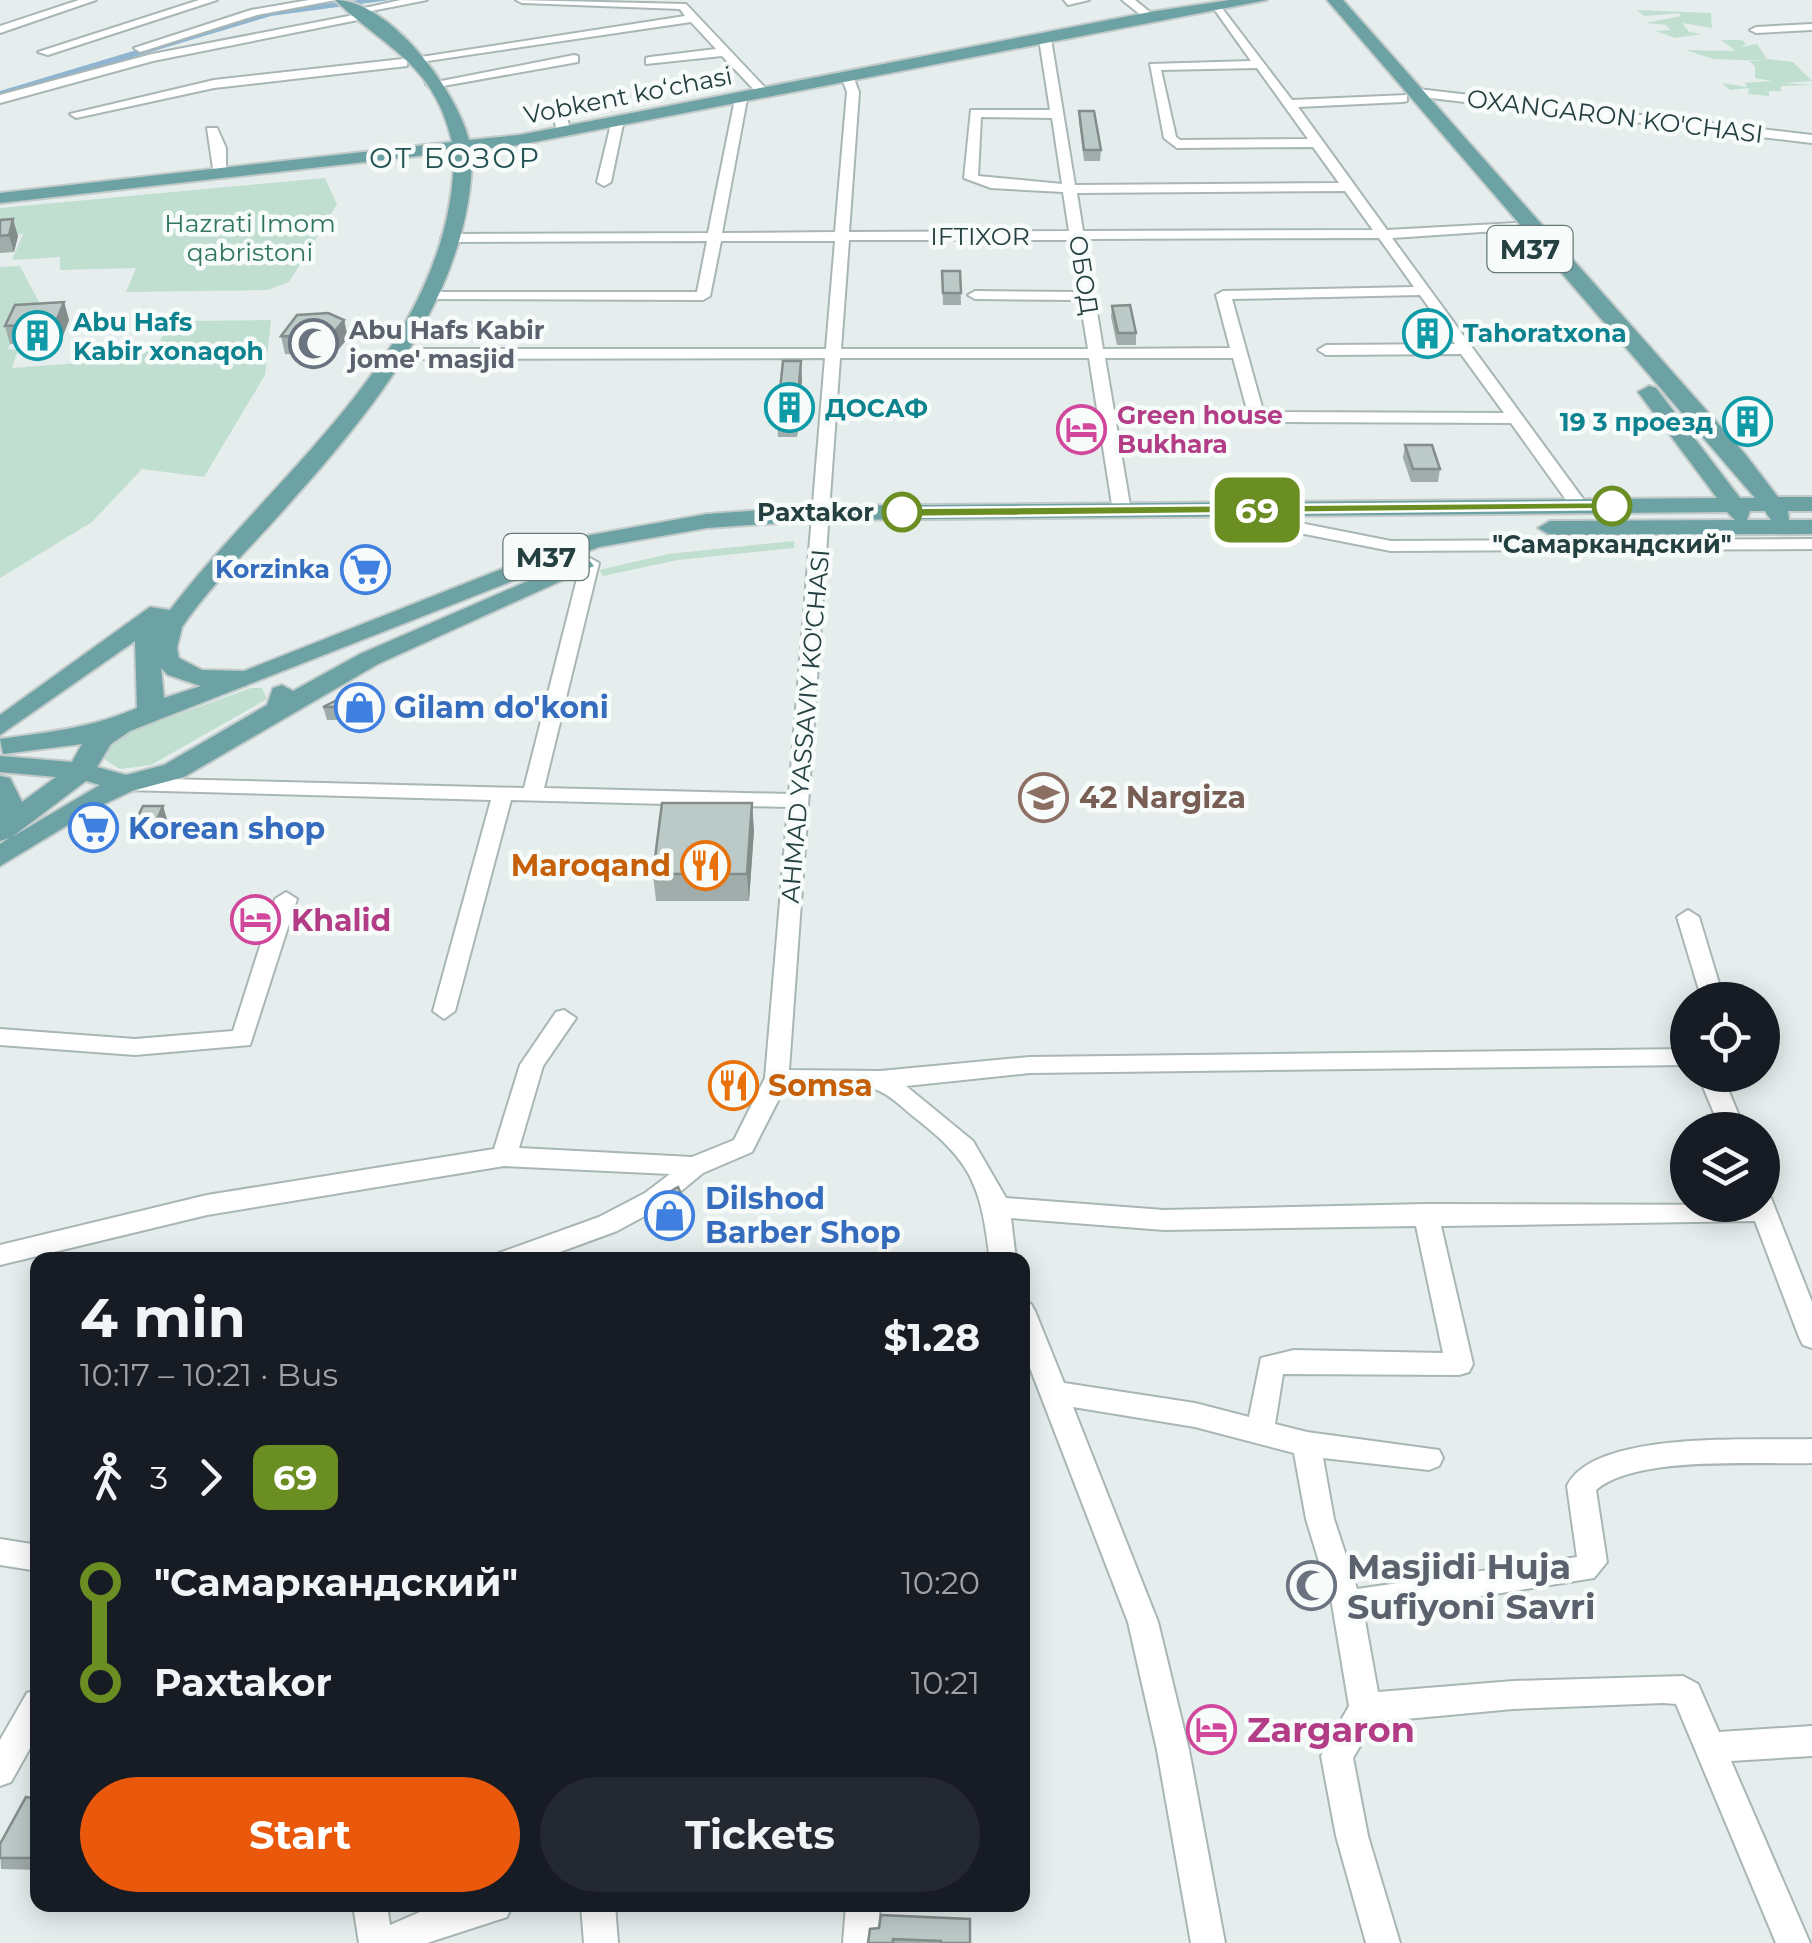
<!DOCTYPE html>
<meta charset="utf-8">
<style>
body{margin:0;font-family:Montserrat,sans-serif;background:#242831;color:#f1f3f6;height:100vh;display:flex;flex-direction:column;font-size:38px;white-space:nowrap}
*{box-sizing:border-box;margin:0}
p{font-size:32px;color:#9ea1a6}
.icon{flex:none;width:55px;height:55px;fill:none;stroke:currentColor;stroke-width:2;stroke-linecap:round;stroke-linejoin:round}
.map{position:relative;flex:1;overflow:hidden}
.sheet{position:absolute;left:30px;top:1252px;width:1000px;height:660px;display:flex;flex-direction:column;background:#171b24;border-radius:20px;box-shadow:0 5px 25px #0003}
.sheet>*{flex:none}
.badge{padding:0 20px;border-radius:15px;font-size:35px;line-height:65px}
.fabs{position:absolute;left:1670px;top:982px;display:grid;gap:20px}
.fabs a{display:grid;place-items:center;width:110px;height:110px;border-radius:50%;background:#171b24;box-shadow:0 5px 25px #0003;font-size:50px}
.map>.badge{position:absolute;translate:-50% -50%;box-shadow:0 0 0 5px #fff}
.legs{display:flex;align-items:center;gap:15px;height:110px;padding:0 50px;font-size:32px}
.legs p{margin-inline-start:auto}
.summary{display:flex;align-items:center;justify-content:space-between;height:170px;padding:0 50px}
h1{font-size:55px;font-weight:700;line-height:75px}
.button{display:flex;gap:20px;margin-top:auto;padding:20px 50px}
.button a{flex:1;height:115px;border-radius:60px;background:#ea580c;color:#fff;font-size:40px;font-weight:700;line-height:115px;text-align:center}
.button a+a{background:#242831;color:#f1f3f6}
ul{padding:0 50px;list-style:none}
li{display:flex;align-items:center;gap:35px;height:100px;font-size:38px}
li i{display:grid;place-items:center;width:15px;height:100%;margin:0 12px;background:currentColor}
li i::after{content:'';width:25px;height:25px;margin:-12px;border:8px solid;border-radius:50%;background:#171b24}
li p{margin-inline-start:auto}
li:first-child i{background:linear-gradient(#0000 50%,currentColor 0)}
li:last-child i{background:linear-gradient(currentColor 50%,#0000 0)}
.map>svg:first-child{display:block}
.green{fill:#c0dfd0}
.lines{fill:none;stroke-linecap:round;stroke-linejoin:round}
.canal{fill:#90b5d1;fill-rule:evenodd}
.minor-casing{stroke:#a8b6b6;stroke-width:4}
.major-casing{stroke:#c2caca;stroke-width:4}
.minor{fill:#fff;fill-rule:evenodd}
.major{fill:#6ca2a3;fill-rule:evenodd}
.wall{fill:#a1adab}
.shaded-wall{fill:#838d8b}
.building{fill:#bbc9c7;stroke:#838d8b;stroke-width:2.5}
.line-1{fill:#6b8e23;stroke:#fff;stroke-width:2.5}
.stop-1-dot{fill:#fff;stroke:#6b8e23;stroke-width:5}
.labels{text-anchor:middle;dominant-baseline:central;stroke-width:9;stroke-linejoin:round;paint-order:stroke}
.far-street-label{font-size:25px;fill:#254040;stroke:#f7fbfa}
.far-park-label{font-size:25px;fill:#30775e;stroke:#f7fbfa}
.far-culture-label{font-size:25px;font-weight:bold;fill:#0d838f;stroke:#f7fbfa;text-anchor:start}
.far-worship-label{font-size:25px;font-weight:bold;fill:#5b616d;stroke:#f7fbfa;text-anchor:start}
.far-hotel-label{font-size:25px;font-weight:bold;fill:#b23c85;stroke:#f7fbfa;text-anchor:start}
.far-stop-label{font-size:25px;font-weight:bold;fill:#254040;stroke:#f7fbfa;text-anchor:end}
.far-shop-label{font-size:25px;font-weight:bold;fill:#366cbe;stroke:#f7fbfa;text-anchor:end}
.far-neighbourhood-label{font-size:28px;letter-spacing:2.5px;fill:#215152;stroke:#f7fbfa}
.shield{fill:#f7fbfa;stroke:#647878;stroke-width:2.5}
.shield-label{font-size:28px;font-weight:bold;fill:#254040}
.shop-label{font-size:30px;font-weight:bold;fill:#366cbe;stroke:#f7fbfa;text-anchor:start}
.education-label{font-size:30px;font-weight:bold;fill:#785e54;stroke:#f7fbfa;text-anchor:start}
.food-label{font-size:30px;font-weight:bold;fill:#c56008;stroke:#f7fbfa;text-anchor:end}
.hotel-label{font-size:30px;font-weight:bold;fill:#b23c85;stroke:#f7fbfa;text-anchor:start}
.near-worship-label{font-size:35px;font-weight:bold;fill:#5b616d;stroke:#f7fbfa;text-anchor:start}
.near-hotel-label{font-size:35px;font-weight:bold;fill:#b23c85;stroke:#f7fbfa;text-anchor:start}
</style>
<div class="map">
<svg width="1812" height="1943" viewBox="0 0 1812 1943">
<rect width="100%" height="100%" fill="#e6eeed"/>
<g class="green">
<path d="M1637,10L1711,13L1712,28L1682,23L1689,32L1702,34L1675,38L1656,31L1671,30L1666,25L1645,23L1681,16L1679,13L1644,16Z"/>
<path d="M1721,40H1742L1746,44L1741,47L1757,44L1767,59L1793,62L1812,81L1785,83L1812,85L1781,86V91H1769V96L1748,94L1749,88L1730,90L1722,83L1747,87L1745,83L1772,81L1755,78V66L1749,61H1769L1714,59L1685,50L1736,51Z"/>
<path d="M325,178L337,204L289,282L267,290L126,292L136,268L60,270V257L12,260L23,234L0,235V208Z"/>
<path d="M20,266L40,304L20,322L8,349L18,350L12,368L106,361L107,352L156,351L166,327L184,321L271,320L265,375L204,477L142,469L92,522L0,578V267Z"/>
<path d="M794,541V548L678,560L603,576L599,570L668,554Z"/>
<path d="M251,688H262L267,699L151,765L120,769L102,758L104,748L121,735Z"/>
</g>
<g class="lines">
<path class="canal" d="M358,0H390L271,16L0,97V91L266,11Z"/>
<defs>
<g id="minor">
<path d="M79,0H96L0,33V26Z"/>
<path d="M199,0H217L48,55L38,52Z"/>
<path d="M309,0H336L257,15L140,52L134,48L251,10Z"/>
<path d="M401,0H427L361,13L355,10Z"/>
<path d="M516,0L686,4L771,94L761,97L722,56L646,64V58L650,57L716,49L691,22L414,63L408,59L685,16L680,9L522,3Z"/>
<path d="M1064,0H1089L1068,5Z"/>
<path d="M1122,0H1135L1156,17L1146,19Z"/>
<path d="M1218,3L1292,100L1407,95V101L1403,102L1298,107L1387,230L1516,223L1518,226L1511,230L1392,238L1589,507L1580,512L1574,511L1511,423L1275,422L1247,410L1233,358H1105L1131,511L1122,516L1113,511L1089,358H840L789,1070L880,1071L1030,1057L1688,1049V1065L1030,1073L906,1086L973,1141L1006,1198L1164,1210L1426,1204L1762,1205V1196L1771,1198L1812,1302V1348L1803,1345L1799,1337L1755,1221L1441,1226L1473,1364L1469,1372L1459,1375L1283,1374L1275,1424L1307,1432L1439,1450L1443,1458L1439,1466L1429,1470L1323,1458L1334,1519L1357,1589L1577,1557L1567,1486C1594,1429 1756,1441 1812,1439V1463C1758,1465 1636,1455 1596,1490L1607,1562L1594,1578L1364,1615L1378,1692L1513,1681L1683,1676L1698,1684L1719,1732L1812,1726V1756L1731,1761L1810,1943H1776L1676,1704L1663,1703L1513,1709L1374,1722L1353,1758L1368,1836L1400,1943H1366L1336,1836L1321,1756L1349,1706L1332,1604L1306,1519L1294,1453L1195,1427L1073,1407L1158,1622L1189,1750L1225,1943H1191L1157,1750L1128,1622L1022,1347V1301L1031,1304L1035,1311L1064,1383L1195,1403L1249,1417L1261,1358L1294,1350L1443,1353L1416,1226L1164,1230L1011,1218L1016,1260H990C981,1188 974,1163 914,1117C903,1108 890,1095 877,1090C862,1083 804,1087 785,1087L752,1152L703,1173L663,1206L617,1231L538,1260H495L499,1253L599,1217L645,1193L670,1174L504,1166L207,1215L0,1265V1245L207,1195L494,1149L520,1065L556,1012L564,1010L576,1018L543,1066L519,1148L692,1157L734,1140L765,1078L788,807L511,800L455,1011L444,1019L433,1011L491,800L125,790L115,784L125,778L524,788L581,563L590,558L599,563L544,788L789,794L825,358L396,359L388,354L396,349H826L835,241H721L710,296L703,300L421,299V293L426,292H697L707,241L448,242L441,238L448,234L708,233L735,99L741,95L747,99L722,233L835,232L847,92L841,76L847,72L853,76L859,92L849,232L1069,231L1063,192L991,188L964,178L971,110H1050L1039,39L1045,35L1051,39L1075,185L1339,183L1313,147L1177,148L1164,138L1150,64L1251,61L1212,6ZM1257,68L1308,139L1180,140L1176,137L1161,70ZM981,117L1052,118L1062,184L978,176ZM1345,191L1373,230L1083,231L1077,193ZM1379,238L1414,287L1223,291L1216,295L1230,348L1103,349L1085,239ZM849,240H1071L1079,292L975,291L968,295L975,299L1080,300L1088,349H841ZM1420,295L1455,344L1326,345L1318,350L1326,355L1461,354L1504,413L1277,412L1262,407L1232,299Z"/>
<path d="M359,14L363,19L153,61L0,103V95L152,54Z"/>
<path d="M1812,24V30L1756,33L1750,30L1756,27Z"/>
<path d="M574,55L578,56V62L432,88L426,84Z"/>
<path d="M403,59L407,60V66L214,88L76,118L70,114L214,80Z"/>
<path d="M1418,89L1812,135V143L1414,96V90Z"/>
<path d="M614,96L620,100L618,103L566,114L571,133L560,136L552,116L557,108Z"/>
<path d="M617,120L623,124L611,182L604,186L597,182L611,124Z"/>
<path d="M207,128H217L226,148V178L214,175Z"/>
<path d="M1300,523L1391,541L1812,539V549L1391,551L1294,532L1291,528Z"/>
<path d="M286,892L297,899L250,1045L135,1055L0,1045V1029L135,1039L233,1031L275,899Z"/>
<path d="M1688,910L1699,917L1724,1000H1702L1677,917Z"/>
<path d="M1698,1075H1722L1745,1130H1721Z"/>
<path d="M0,1539L38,1545V1571L0,1565Z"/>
<path d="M38,1689V1734L11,1782L0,1786V1740L27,1693Z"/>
<path d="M353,1905H387L390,1925L436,1905H512L507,1917L427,1943H359Z"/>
<path d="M581,1905H615L618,1943H584Z"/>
<path d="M846,1905H880L877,1943H843Z"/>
</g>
<path id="major" d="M335,0C390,0 457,91 469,140L519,135L1150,12L1230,0H1267L519,145L472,150C474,296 363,422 272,523C241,557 208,589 182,627L177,648L179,658L202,670L244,671L585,536L707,514L823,506L1717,498L1638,392L1649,386L1656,388L1740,498H1755L1327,0H1343L1745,454L1778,497H1812V511H1788L1789,520H1812V534L1550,535L1538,528L1550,521L1735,520L1727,512L823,520L707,528L599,547L130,731L111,744L97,767L126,775L164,765L267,705L273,688L282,685L293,691L360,654L574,561H590L594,566L378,664L184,777L132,791L96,808L0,866V844L9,838L0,841V776L10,778L22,802L56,777L0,772V756L72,762L82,744L3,754L0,739C49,732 91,728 137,708L135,641L0,735V715L150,607L170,610C275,472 454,344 454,152L0,203V193L452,142C434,63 386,49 335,0ZM1750,511H1765L1771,520H1747ZM161,668L168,675L201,686L164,698ZM86,781L100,785L12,837Z"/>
</defs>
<use href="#minor" class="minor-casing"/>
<use href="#major" class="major-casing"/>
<use href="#minor" class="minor"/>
<use href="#major" class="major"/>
</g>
<g class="wall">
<path d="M1079,111L1101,150L1100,161H1084L1079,122Z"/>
<path d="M0,220L18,236L14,252L0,253Z"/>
<path d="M942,271H960L961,305H943Z"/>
<path d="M64,302L69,320L61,341L10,344L5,326Z"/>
<path d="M1112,306L1136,333V345H1117L1111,317Z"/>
<path d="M344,320L348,338L338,350L324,356L285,354L281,336Z"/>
<path d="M802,379L797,437H778L777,419Z"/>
<path d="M1405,445L1440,469L1438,482H1411L1403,458Z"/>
<path d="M323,707H379L381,720H327Z"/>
<path d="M167,819L159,840H137L133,826Z"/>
<path d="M754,830L749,901H656L653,874Z"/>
<path d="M652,1202L687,1208L688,1222L660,1230L654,1215Z"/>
<path d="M38,1799V1870L1,1869L0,1844Z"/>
<path d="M970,1919V1943H868Z"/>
</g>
<g class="shaded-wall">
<path d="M13,219L18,236L14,252L9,235Z"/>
<path d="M64,302L69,320L61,341L55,324Z"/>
<path d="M344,320L348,338L338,350L324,356L320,338Z"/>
<path d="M801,361L802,379L797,437L796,419Z"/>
<path d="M752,803L754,830L749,901L747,874Z"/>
<path d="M163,806L167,819L159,840L154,827Z"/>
<path d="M687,1208L688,1222L660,1230L658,1216Z"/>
</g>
<g class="building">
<path d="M1079,111H1094L1101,150H1084Z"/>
<path d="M13,219L9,235L0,236V220Z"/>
<path d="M942,271H960L961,293H943Z"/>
<path d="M64,302L55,324L5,326L15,305Z"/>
<path d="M1130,305L1136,333H1118L1112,306Z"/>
<path d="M328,313L344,320L334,332L320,338L281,336L297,315Z"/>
<path d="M783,361H801L796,419H777Z"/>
<path d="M1405,445H1432L1440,469H1413Z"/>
<path d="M359,689L379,707H323Z"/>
<path d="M662,803H752L747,874H653Z"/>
<path d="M143,806H163L154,827L133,826Z"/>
<path d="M678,1187L687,1208L658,1216L652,1202Z"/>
<path d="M26,1797L38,1799V1858H0V1844Z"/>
<path d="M881,1915L970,1919V1943H941V1941L893,1939V1943H868L870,1929L879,1928Z"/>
</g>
<path class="line-1" d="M1612,502L1617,503V509L902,517L895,512L902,508Z"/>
<defs>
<symbol id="building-ring" viewBox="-11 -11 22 22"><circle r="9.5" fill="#f7fbfa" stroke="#0f9aa8" stroke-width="1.5"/><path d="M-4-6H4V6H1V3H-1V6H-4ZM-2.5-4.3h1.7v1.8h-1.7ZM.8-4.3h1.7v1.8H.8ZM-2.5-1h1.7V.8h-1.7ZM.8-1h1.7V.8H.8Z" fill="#0f9aa8"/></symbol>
<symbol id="mosque-ring" viewBox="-11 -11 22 22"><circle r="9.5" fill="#f7fbfa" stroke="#6b7280" stroke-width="1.5"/><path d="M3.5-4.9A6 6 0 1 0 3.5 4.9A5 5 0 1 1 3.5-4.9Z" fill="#6b7280"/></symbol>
<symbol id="hotel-ring" viewBox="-11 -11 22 22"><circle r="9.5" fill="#f7fbfa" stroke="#d1479c" stroke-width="1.5"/><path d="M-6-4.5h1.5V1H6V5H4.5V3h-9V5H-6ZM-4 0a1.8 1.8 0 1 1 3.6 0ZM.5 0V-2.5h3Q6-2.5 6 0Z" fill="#d1479c"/></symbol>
<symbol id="supermarket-ring" viewBox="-11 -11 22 22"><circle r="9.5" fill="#f7fbfa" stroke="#3f7fe0" stroke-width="1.5"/><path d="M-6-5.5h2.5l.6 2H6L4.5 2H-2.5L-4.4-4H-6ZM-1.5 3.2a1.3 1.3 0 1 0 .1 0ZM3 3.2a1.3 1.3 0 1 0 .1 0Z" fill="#3f7fe0"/></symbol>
<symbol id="shop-ring" viewBox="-11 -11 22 22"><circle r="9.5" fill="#f7fbfa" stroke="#3f7fe0" stroke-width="1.5"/><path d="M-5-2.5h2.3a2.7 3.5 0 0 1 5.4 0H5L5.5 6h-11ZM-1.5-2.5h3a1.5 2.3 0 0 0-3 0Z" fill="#3f7fe0"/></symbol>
<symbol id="school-ring" viewBox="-11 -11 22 22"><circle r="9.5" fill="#f7fbfa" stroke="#8d6e63" stroke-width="1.5"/><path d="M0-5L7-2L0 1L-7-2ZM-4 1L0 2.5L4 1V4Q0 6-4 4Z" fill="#8d6e63"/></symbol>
<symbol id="restaurant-ring" viewBox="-11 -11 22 22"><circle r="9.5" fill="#f7fbfa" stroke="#e8710a" stroke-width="1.5"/><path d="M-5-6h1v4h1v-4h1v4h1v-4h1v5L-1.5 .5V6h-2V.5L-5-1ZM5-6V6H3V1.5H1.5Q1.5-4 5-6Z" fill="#e8710a"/></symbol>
</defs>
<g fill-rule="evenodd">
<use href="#building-ring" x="1400" y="306" width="55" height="55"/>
<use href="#building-ring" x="10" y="308" width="55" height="55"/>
<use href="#mosque-ring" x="286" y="316" width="55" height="55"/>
<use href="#building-ring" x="762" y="380" width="55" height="55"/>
<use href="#building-ring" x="1720" y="394" width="55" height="55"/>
<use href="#hotel-ring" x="1054" y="402" width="55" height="55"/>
<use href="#supermarket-ring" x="338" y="542" width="55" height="55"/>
<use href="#shop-ring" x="332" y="680" width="55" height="55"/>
<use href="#school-ring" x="1016" y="770" width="55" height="55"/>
<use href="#supermarket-ring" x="66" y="800" width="55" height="55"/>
<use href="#restaurant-ring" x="678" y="838" width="55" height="55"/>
<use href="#hotel-ring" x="228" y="892" width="55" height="55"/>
<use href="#restaurant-ring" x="706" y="1058" width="55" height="55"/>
<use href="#shop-ring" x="642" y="1188" width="55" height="55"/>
<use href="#mosque-ring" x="1284" y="1558" width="55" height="55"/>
<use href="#hotel-ring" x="1184" y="1702" width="55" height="55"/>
</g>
<g class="stop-1-dot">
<circle cx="1612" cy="506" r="18"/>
<circle cx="902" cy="512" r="18"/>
</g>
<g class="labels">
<g class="far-street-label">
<text transform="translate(628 95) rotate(-11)">Vobkent koʻchasi</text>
<text transform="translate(1615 116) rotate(7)">OXANGARON KO'CHASI</text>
<text x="980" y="236">IFTIXOR</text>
<text transform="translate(1084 275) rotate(81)">ОБОД</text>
<text transform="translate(805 726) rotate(-85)">AHMAD YASSAVIY KO'CHASI</text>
</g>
<g class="far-park-label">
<text x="250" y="223">Hazrati Imom<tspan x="250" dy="29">qabristoni</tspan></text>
</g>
<g class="far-culture-label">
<text x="73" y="322">Abu Hafs<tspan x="73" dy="29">Kabir xonaqoh</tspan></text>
<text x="1463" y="333">Tahoratxona</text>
<text x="825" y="408">ДОСАФ</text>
<text x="1713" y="422" text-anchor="end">19 3 проезд</text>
</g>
<g class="far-worship-label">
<text x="349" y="330">Abu Hafs Kabir<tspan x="349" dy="29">jome' masjid</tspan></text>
</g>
<g class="far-hotel-label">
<text x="1117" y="415">Green house<tspan x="1117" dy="29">Bukhara</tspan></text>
</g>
<g class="far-stop-label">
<text x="874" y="512">Paxtakor</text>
<text x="1612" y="544" text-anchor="middle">"Самаркандский"</text>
</g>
<g class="far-shop-label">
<text x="330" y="569">Korzinka</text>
</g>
<g class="far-neighbourhood-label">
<text x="455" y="158">ОТ БОЗОР</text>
</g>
<g class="shield">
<rect x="1487.5" y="226" width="85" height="46" rx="8"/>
<rect x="503.5" y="534" width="85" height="46" rx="8"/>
</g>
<g class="shield-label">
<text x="1530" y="249">M37</text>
<text x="546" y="557">M37</text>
</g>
<g class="shop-label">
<text x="394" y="707">Gilam do'koni</text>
<text x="128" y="828">Korean shop</text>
<text x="705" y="1198">Dilshod<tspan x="705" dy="34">Barber Shop</tspan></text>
</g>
<g class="education-label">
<text x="1079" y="797">42 Nargiza</text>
</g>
<g class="food-label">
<text x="671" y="865">Maroqand</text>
<text x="768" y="1085" text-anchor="start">Somsa</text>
</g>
<g class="hotel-label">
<text x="291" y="920">Khalid</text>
</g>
<g class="near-worship-label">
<text x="1347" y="1566">Masjidi Huja<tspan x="1347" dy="40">Sufiyoni Savri</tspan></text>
</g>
<g class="near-hotel-label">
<text x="1247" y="1729">Zargaron</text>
</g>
</g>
</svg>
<div class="fabs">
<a><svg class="icon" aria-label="locate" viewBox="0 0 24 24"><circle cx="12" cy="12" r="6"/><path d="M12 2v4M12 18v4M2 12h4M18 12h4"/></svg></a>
<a><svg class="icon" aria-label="layers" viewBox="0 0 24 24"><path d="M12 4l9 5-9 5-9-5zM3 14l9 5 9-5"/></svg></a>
</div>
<b class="badge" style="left:1257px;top:510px;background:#6b8e23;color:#fff">69</b>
<section class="sheet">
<div class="summary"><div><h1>4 min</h1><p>10:17 – 10:21 · Bus</p></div><b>$1.28</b></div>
<div class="legs"><svg class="icon" aria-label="walk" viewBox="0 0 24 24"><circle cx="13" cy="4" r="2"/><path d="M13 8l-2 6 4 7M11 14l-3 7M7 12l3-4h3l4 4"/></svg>3<svg class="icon" aria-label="forward" viewBox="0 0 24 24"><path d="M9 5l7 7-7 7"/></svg><b class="badge" style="background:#6b8e23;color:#fff">69</b></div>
<ul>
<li><i style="color:#6b8e23"></i><b>&quot;Самаркандский&quot;</b><p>10:20</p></li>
<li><i style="color:#6b8e23"></i><b>Paxtakor</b><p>10:21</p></li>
</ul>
<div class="button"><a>Start</a><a>Tickets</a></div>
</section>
</div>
